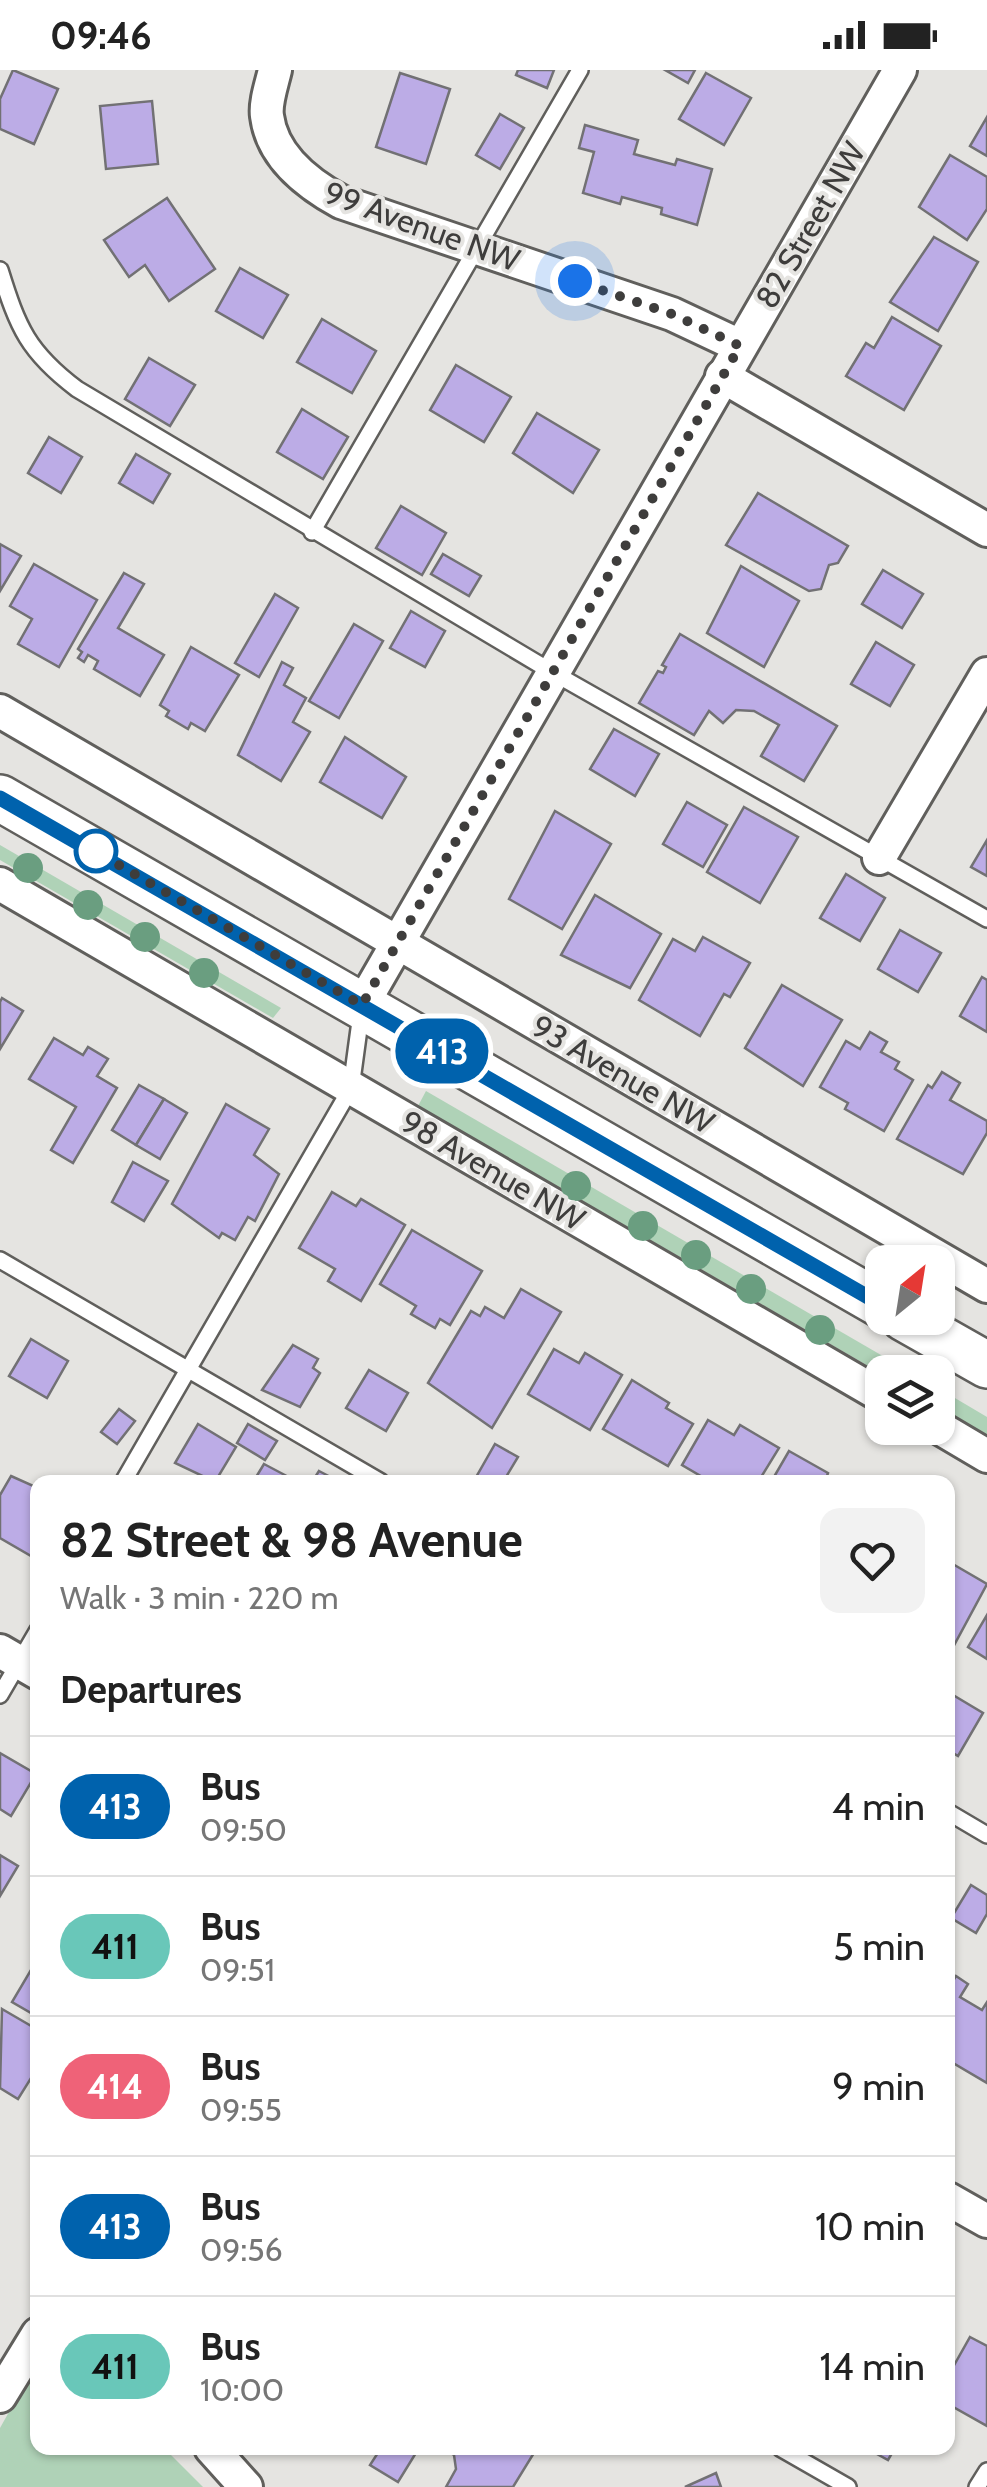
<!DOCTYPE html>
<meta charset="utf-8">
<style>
body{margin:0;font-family:Cabin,sans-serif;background:#f2f2f2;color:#222;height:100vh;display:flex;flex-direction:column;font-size:38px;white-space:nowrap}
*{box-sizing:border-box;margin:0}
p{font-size:32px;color:#767676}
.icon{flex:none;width:55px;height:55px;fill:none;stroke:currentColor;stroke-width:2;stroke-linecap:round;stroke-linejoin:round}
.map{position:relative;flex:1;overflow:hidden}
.details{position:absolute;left:30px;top:1405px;width:925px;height:980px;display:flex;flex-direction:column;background:#fff;border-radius:20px;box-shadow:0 2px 8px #0004}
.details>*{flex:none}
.badge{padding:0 20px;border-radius:32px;font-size:35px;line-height:65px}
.needle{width:65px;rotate:30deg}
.tools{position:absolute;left:865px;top:1175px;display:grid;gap:20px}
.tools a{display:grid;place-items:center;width:90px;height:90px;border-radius:20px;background:#fff;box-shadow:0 2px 8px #0004;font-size:50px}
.you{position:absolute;width:50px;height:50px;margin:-25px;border:8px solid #fff;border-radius:50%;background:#1a73e8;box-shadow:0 0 0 15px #1a73e833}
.map>.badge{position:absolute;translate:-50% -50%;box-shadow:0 0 0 5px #fff}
h2{padding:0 30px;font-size:38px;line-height:90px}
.round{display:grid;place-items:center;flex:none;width:105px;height:105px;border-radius:20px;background:#f2f2f2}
.summary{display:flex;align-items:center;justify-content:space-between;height:170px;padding:0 30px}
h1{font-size:48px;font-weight:700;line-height:75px}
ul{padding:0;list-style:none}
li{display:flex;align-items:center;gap:30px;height:140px;padding:0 30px;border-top:2px solid #e0e0e0}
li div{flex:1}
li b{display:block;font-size:38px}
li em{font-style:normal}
li .badge{min-width:110px;font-weight:700;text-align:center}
.status{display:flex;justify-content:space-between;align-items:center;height:70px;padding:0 50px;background:#fff;direction:ltr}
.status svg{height:28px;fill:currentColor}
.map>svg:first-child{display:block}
.green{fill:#afd2b7}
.building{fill:#bcace6;stroke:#727174;stroke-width:2.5}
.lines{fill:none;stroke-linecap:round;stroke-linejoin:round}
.lane-casing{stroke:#605f5c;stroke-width:20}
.street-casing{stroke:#605f5c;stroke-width:38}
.secondary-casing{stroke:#605f5c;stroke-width:50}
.lane{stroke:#fff;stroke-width:15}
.street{stroke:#fff;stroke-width:32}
.secondary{stroke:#fff;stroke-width:45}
.tree{fill:#6a9e80}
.line-casing{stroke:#fff;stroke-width:22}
.line{stroke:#0062ad;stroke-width:15}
.walk{stroke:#3e3d3c;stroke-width:10;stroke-dasharray:0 18}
.stop-dot{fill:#fff;stroke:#0062ad;stroke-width:5}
.labels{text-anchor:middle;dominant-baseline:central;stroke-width:8;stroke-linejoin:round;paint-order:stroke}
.street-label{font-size:32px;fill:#3e3d3c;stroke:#e5e4e1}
</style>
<div class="status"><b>09:46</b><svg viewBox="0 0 49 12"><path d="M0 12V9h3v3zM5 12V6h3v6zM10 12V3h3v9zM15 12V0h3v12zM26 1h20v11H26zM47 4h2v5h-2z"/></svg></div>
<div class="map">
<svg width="987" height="2417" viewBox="0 0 987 2417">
<rect width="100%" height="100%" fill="#e5e4e1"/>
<g class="green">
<path d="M0,775L281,938L273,948L0,790Z"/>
<path d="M426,1021L881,1285L910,1302L882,1304L418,1036Z"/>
<path d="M938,1318L987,1347V1365L938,1336Z"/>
<path d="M37,2292L38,2378H164L203,2417H0V2358Z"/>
</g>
<g class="building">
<path d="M13,0L58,19L34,74L0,59V29Z"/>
<path d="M518,0H554L547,18L516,5Z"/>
<path d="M665,0H695L688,13Z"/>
<path d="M400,3L450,19L426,94L376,77Z"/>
<path d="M706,3L751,28L724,75L679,49Z"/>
<path d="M152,31L158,94L106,99L100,36Z"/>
<path d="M500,44L524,58L500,99L476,85Z"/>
<path d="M987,47V86L970,76Z"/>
<path d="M585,55L638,70L634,84L675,95L677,89L712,99L697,155L661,144L662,138L622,127L620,134L583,123L594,82L579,78Z"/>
<path d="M950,85L987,107V139L967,170L919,137Z"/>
<path d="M167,128L215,199L169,231L145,195L129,207L104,170Z"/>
<path d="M934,167L978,192L938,261L890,232Z"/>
<path d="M240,198L288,225L263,268L216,241Z"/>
<path d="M892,247L941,276L904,340L846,306L866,273L874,278Z"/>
<path d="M322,249L376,281L352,323L297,292Z"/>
<path d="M149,288L195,315L170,356L125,329Z"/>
<path d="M456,295L511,327L484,372L430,340Z"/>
<path d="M302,339L348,367L323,409L277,382Z"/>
<path d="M537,343L599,380L573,423L513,383Z"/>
<path d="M49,367L82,387L61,423L28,403Z"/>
<path d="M136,384L170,404L153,433L119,413Z"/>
<path d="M758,423L848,476L838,493L829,495L821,519L809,521L726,475Z"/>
<path d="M401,436L446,463L422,505L376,478Z"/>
<path d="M0,474L21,486L0,521Z"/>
<path d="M443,484L481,506L469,526L431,504Z"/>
<path d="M34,494L97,530L59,597L18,574L32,549L10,536Z"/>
<path d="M741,496L799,531L764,597L707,563Z"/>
<path d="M883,500L923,524L902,558L862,534Z"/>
<path d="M124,503L144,514L118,558L164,585L140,626L94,599L98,591L88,585L84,592L78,588L82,582L78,579Z"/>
<path d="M275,524L298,538L259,607L235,593Z"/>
<path d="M411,541L445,561L425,597L390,578Z"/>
<path d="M354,554L383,571L339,648L309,631Z"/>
<path d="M680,564L837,656L804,711L761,686L779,655L754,641L736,640L723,653L709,641L694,665L639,633L658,601L663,603L666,597L662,595Z"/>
<path d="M876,572L914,595L890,636L851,614Z"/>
<path d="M191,577L239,605L205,661L191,653L188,659L166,646L169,641L160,635Z"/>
<path d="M282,592L293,598L284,615L306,628L293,652L310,662L281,711L238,685Z"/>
<path d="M614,659L659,684L635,726L590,699Z"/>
<path d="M345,667L406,707L382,748L320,712Z"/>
<path d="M687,732L727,755L703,797L663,774Z"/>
<path d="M744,737L798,767L760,833L707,802Z"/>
<path d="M555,741L611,774L562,859L509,829Z"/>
<path d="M987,770V806L971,797Z"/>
<path d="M846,804L885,828L860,871L820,848Z"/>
<path d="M595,825L661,864L630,918L561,885Z"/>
<path d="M900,860L941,883L918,922L878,899Z"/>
<path d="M703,867L750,893L730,927L724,924L700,966L639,930L673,869L695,881Z"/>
<path d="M982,907L987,910V962L960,946Z"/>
<path d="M782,915L842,950L803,1016L745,978Z"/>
<path d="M2,928L23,941L0,979V932Z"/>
<path d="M870,962L887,972L881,982L899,992L895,999L913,1010L884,1061L845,1039L848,1033L820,1017L846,971L860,979Z"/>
<path d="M54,968L83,985L88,977L108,989L97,1006L117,1018L73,1093L51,1080L76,1037L29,1009Z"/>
<path d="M942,1002L960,1013L950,1030L987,1051V1063L963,1104L897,1069L928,1015L932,1018Z"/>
<path d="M139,1015L164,1029L136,1075L112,1060Z"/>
<path d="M164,1029L187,1043L160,1089L136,1075Z"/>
<path d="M226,1034L269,1059L254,1085L279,1104L255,1151L248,1147L235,1170L222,1163L219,1168L172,1134Z"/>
<path d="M133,1092L168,1111L144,1151L112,1132Z"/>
<path d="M332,1122L356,1136L361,1129L405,1155L361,1231L328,1211L335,1199L299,1178Z"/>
<path d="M412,1160L482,1201L450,1255L440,1249L435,1258L411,1244L416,1236L380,1214Z"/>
<path d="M521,1219L561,1242L492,1358L428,1313L471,1241L480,1246L485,1237L504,1248Z"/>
<path d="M31,1269L68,1291L47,1328L9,1306Z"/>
<path d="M293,1275L318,1289L313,1298L320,1303L300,1337L262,1320Z"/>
<path d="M554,1279L579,1293L585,1283L622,1305L590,1360L528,1324Z"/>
<path d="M369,1300L408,1323L386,1361L346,1338Z"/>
<path d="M632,1310L669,1333L666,1338L693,1354L668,1396L603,1359Z"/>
<path d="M119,1339L135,1351L117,1374L101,1362Z"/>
<path d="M708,1350L734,1365L740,1355L779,1378L758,1412H711L682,1395Z"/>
<path d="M198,1354L236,1377L215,1412L175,1393Z"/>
<path d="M248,1354L277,1371L265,1390L237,1373Z"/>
<path d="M495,1374L518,1387L503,1412H481L475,1409Z"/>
<path d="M789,1381L828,1403L825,1412H771Z"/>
<path d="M264,1394L298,1412H253Z"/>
<path d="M319,1401L340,1412H312Z"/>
<path d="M11,1406L38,1418V1490L0,1468V1425Z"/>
<path d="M951,1493L987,1514L952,1579L948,1577V1499Z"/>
<path d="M987,1545V1589L968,1577Z"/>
<path d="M948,1622L983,1643L958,1686L948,1680Z"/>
<path d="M0,1683L36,1704L11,1746L0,1739Z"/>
<path d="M0,1785L18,1796L0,1826Z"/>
<path d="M971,1815L987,1825V1844L976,1863L951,1848Z"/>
<path d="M38,1888V1947L12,1932Z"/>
<path d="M956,1906L968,1914L960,1927L982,1940L987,1932V2013L948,1990V1920Z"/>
<path d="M2,1939L38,1960V1997L18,2029L0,2018Z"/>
<path d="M970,2267L987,2276V2356L948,2334V2306Z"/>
<path d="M381,2378H419L398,2412L370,2395Z"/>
<path d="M441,2378H537L513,2417H446L456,2399L454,2385Z"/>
<path d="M866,2378H895L888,2390Z"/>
<path d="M716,2403L721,2417H685Z"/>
</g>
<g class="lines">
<defs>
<g id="lane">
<path d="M0,200C18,258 28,282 77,319L552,602L987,849"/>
<path d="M312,462L580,0"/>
<path d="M0,1190L381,1412"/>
<path d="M123,1412L351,1018L361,944"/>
<path d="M0,1625L38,1560"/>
<path d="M948,1742L987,1765"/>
<path d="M780,2378L848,2417"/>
<path d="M977,2417L987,2401"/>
</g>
<g id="street">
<path d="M275,0C272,13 265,33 267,46C272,87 308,114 341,132L672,244L740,276"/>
<path d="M722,306L987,460"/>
<path d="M0,641L987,1216"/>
<path d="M879,788L987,604"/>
<path d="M0,814L882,1326"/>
<path d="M362,935L900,0"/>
<path d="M938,1357L987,1386"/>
<path d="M0,1581L38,1603"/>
<path d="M948,2129L987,2151"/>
<path d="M0,2326L38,2264"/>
<path d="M211,2378L246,2417"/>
</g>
<g id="secondary">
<path d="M0,728L882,1235"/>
<path d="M904,1248L987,1295"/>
</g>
</defs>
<use href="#lane" class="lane-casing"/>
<use href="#street" class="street-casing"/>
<use href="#secondary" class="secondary-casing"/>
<use href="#lane" class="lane"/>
<use href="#street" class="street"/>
<use href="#secondary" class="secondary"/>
</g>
<g class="tree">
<circle cx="28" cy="798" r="15"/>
<circle cx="88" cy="835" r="15"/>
<circle cx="145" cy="867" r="15"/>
<circle cx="204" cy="903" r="15"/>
<circle cx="576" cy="1116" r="15"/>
<circle cx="643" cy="1156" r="15"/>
<circle cx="696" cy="1185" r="15"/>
<circle cx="751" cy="1219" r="15"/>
<circle cx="820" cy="1260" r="15"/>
</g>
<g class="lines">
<defs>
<path id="line" d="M0,728L882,1235"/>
</defs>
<use href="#line" class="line-casing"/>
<use href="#line" class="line"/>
<path class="walk" d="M96,781L84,775L362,935L740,276L672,244L575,211"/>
</g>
<circle class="stop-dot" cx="96" cy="781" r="20"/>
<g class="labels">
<g class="street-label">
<text transform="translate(810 155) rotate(-60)">82 Street NW</text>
<text transform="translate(422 156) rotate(20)">99 Avenue NW</text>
<text transform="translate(623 1004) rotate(30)">93 Avenue NW</text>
<text transform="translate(493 1100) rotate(30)">98 Avenue NW</text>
</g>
</g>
</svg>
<div class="tools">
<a><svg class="needle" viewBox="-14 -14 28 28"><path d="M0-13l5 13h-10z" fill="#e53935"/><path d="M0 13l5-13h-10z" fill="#767676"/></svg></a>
<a><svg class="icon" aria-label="layers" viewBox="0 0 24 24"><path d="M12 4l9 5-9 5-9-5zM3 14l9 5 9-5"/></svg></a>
</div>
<div class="you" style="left:575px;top:211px"></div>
<b class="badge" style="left:442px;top:981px;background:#0062ad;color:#fff">413</b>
<section class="details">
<div class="summary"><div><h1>82 Street &amp; 98 Avenue</h1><p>Walk · 3 min · 220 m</p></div><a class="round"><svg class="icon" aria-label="heart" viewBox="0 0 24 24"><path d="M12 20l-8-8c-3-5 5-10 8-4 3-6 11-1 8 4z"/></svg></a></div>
<h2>Departures</h2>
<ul>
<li><span class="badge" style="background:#0062ad;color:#fff">413</span><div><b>Bus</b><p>09:50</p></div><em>4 min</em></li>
<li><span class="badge" style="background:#69c7b9;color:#111">411</span><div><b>Bus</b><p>09:51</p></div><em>5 min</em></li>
<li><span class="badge" style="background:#ef6278;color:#fff">414</span><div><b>Bus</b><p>09:55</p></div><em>9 min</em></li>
<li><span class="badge" style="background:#0062ad;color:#fff">413</span><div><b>Bus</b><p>09:56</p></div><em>10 min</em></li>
<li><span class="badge" style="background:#69c7b9;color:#111">411</span><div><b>Bus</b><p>10:00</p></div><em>14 min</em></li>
</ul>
</section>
</div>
